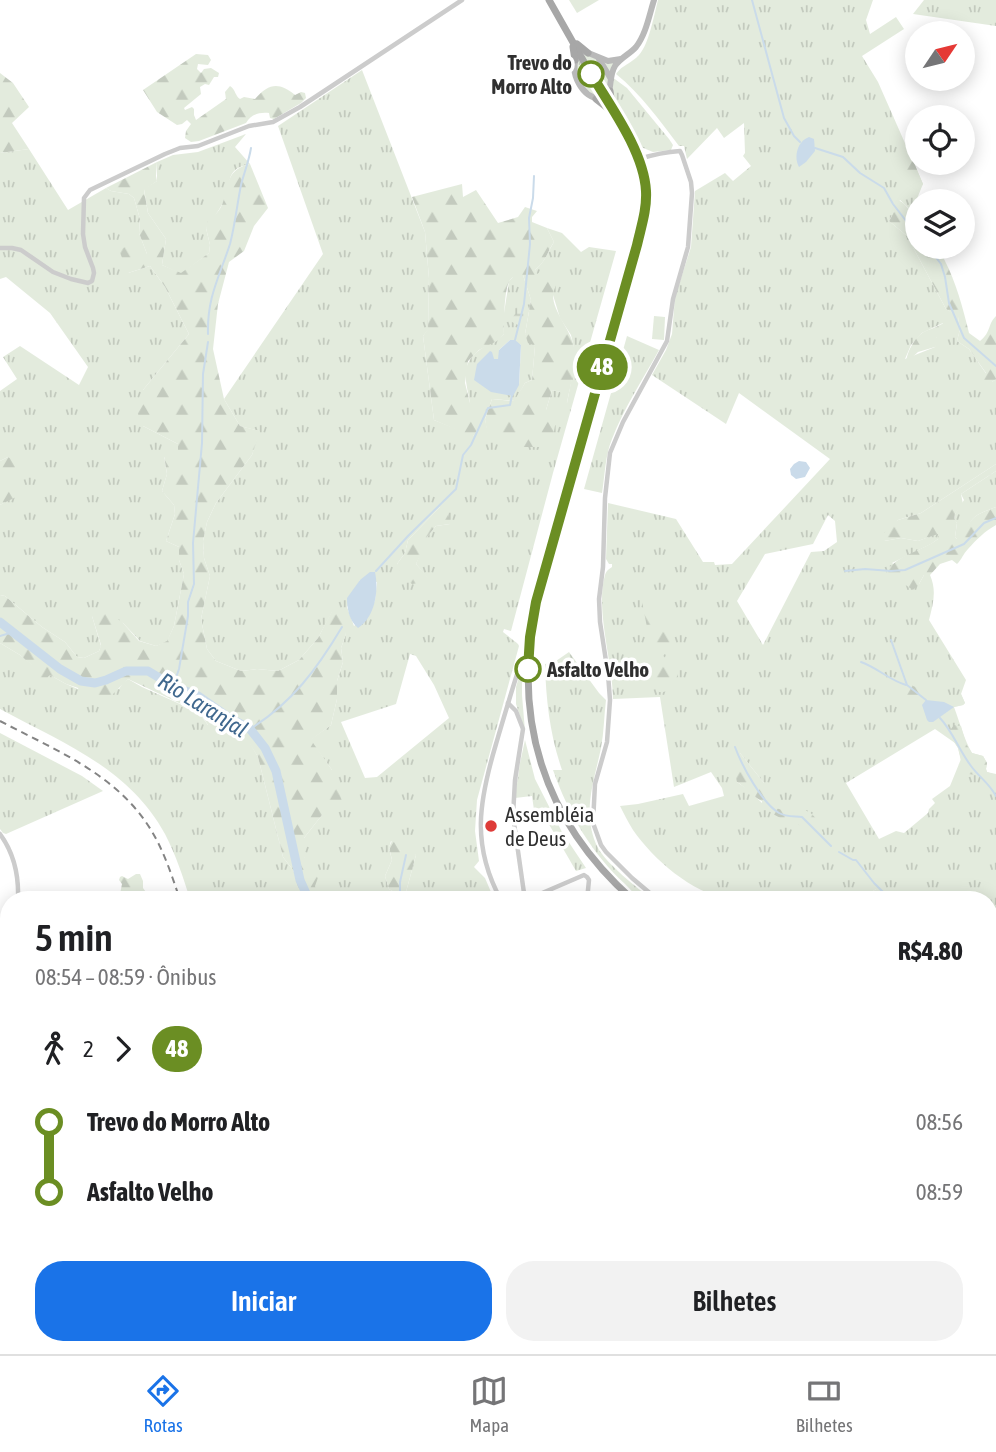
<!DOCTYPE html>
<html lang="pt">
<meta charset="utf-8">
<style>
body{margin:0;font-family:"Asap Condensed",sans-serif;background:#f2f2f2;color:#202124;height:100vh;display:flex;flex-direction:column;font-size:26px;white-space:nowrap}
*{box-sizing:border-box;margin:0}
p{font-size:23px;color:#757577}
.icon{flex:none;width:38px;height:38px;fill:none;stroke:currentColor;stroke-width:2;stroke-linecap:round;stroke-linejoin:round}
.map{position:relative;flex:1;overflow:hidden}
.side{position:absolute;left:0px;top:891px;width:998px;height:464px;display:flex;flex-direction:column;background:#fff;border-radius:28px 28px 0 0;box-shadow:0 4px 18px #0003}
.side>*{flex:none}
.badge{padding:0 14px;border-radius:23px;font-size:24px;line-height:46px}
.needle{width:46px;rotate:55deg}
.tools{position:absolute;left:905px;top:21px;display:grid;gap:14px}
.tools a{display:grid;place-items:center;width:70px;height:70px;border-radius:50%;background:#fff;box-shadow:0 4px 18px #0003;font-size:35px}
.map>.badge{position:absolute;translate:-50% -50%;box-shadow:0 0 0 4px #fff}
.legs{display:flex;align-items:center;gap:10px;height:77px;padding:0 35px;font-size:23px}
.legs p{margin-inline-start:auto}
.overview{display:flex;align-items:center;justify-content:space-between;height:119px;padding:0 35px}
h1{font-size:38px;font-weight:600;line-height:52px}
.cta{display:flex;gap:14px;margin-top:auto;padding:14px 35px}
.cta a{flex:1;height:80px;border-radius:28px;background:#1a73e8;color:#fff;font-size:28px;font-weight:600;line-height:80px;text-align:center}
.cta a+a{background:#f2f2f2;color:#202124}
ul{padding:0 35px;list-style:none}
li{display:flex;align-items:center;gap:24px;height:70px;font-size:26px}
li i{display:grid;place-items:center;width:10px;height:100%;margin:0 9px;background:currentColor}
li i::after{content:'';width:18px;height:18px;margin:-9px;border:5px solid;border-radius:50%;background:#fff}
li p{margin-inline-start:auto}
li:first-child i{background:linear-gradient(#0000 50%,currentColor 0)}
li:last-child i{background:linear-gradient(currentColor 50%,#0000 0)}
.tab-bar{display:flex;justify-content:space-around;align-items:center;height:98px;border-top:2px solid #e0e0e0;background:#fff;font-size:19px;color:#757577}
.tab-bar a{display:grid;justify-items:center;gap:4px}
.tab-bar .on{color:#1a73e8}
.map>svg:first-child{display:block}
.grass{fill:url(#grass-tufts);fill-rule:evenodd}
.forest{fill:url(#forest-firs)}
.wetland{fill:url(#wetland-marsh)}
.green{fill:#e3ebdd}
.water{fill:#cadbea}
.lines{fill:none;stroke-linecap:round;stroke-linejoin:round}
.stream{stroke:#cadbea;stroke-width:2}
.river{stroke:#cadbea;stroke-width:9}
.minor{stroke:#ccc;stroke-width:4.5}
.tertiary{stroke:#ccc;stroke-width:6}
.secondary{stroke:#b9b9b9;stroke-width:6}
.primary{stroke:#a7a7a7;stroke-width:7}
.rail{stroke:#848484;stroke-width:2;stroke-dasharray:7 5;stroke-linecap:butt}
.line-1-casing{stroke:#fff;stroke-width:16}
.line-1{stroke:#6b8e23;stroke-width:10}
.stop-1-dot{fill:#fff;stroke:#6b8e23;stroke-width:3.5}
.poi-dot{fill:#de3b38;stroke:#fff;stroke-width:2.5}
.labels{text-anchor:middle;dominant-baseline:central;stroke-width:7;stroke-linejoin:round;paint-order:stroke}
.stop-label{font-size:21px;font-weight:bold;fill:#2f2f2f;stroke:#fff;text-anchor:end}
.poi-label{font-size:21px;fill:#2f2f2f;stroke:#fff;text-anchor:start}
.water-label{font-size:23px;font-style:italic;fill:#40688e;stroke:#fff}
</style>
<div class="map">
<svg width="996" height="1354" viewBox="0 0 996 1354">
<defs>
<pattern id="grass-tufts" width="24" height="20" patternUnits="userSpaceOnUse" patternTransform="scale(1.75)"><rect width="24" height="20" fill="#e3ebdd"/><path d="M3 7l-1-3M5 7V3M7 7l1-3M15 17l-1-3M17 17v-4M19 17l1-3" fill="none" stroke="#c3cabe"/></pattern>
<pattern id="forest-firs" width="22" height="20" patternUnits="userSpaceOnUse" patternTransform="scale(1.75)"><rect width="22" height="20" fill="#e3ebdd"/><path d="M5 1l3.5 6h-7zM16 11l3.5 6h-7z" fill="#c3cabe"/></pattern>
<pattern id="wetland-marsh" width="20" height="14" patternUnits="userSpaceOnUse" patternTransform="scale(1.75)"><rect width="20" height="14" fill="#e3ebdd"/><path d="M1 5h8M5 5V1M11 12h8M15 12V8" fill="none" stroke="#c3cabe"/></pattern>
</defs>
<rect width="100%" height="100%" fill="#fff"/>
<g class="grass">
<path d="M569,0H599L577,13Z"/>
<path d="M658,0H873L866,20L870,34L896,17L904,29L862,56L878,82L923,184L912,211L900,200L889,221L907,236L946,309L958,316L960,329L957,341L969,349L992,382L996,379V464L921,513L898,520L884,541L901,538L918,541L939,533L938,539L931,544L892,563L919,584L924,575H930C937,591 933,604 929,620L966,680L961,694L965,703L963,705L954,707C960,723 964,739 972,753L983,756L987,763L986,769L987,772L996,774V923L989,919V900L897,899V898L876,889L861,899H728C692,893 653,859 633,830C628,822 624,814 620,806L638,804L683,794L689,806L724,796L722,788L711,772L674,787L660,697L613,699C613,662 595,610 605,575C607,570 608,570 612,567V564H609L606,559L608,503L676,519L703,562H714L715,565L732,564L830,459L739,393L726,424L652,375L666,350L672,334L675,297L691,247L695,191L725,173L733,181L751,166L743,156L745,153L744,123L724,138L717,128L687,159L684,146H679C660,121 641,94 616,74C622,65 632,63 639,55C649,44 654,15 658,0ZM943,323L936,338L935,347L905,359L911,345L922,333ZM828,515L835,521L837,542L824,551L811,552L763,645L737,601L765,554L813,544ZM935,729L955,743L958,748L961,759L950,786L932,799L935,803L929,809L928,813L904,833L896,831L879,839L846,783ZM740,753L764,783L762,803L750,791L737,782Z"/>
<path d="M924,0H996V26L913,14Z"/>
<path d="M586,54L616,62L607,92L604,95L597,97C585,89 573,78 576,62Z"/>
<path d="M362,70L425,232L429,278L428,330L423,336L434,420L474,436C472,425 472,414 470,403C467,384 459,367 477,352C485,345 496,342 504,334V313L509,281L515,275H523L531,300L525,334L535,346L532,380L525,383L515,401L492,399L485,419L489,438L546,410L552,390L561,392L567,403L574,366V348L571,335L560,318L553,295L536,274L535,270C546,261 547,253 554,242L547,228L562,233L581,252L589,247L616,251L553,473L511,631L504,629L503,632L518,644L519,646L477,800L475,831L479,861L474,867L485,878L494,899H318L304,857V838L322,815L332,770L310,740L331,725L337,699V681L343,662L341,648L346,634L332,612L318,638L299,660L278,671L257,669L241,671L216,661L207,649L201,619L210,576L204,558L203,541L207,522L216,503L252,455L259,431L240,426L224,399L323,254L278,126ZM510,340L521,345L519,385L494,359L496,360L499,359V350ZM440,507L450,524L436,526L427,537L416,564L430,581L397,564L405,553L408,540ZM360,580L377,582L375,600L371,610L354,626L347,607ZM410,654L416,656L434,685L449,718L377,777L365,778L341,722L396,704ZM391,841L401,851L416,855L406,892L401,896L389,889L385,876L392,860L389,848Z"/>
<path d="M612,77L627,88L669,139L673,145L671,150L653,152L641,147L614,104Z"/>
<path d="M246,134L235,147L250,164C225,169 232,181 225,198C221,209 212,219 206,228L210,245L209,253L181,274L162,265L166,239L148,213L144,189L157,181V162L173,155L198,152Z"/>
<path d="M29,149L68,210L106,188L111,191L129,194L134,198L140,219L139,233L147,254H143L128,273L150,266L165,287L189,334L143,390V426L178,444V455L164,457L167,474L162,491L174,505L175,514L166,541L179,547V560L184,574L174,626L167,642L156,646L140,641L123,623L92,616L101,646L99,651L84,658L77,657L65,642L42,627L5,596L0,595V505L16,496L8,457L0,461V391L17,379L3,357L20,346L79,385L88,367L50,313L6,277L0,279V153Z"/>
<path d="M627,336L659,350C643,379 624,408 612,439C605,456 605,475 602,493L584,489Z"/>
<path d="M996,471V507C981,513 970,515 967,532L958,540L955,537L957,523L954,520L955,514L964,500L961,494Z"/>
<path d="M0,643L20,655L34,666L66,684L78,689H119L123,683L128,679L142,687L198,712L208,725L210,718L228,724L247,738L258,757L283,857L293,870L306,899H190C183,877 176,855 165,834C129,768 63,743 0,709Z"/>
<path d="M569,652L599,693L606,700C604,716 604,732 601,748C594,782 581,814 598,848C606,863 638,889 652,899C650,899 644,900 642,899C636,896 630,889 625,884C592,854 568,813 553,770H562C550,735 546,701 545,664L556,661Z"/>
<path d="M521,670H522V695L525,731L516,704V687Z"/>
<path d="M0,733L82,776L103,791L6,834L3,833L0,829Z"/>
<path d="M525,740L535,779L562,832L586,868L576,871L543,814L537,815L534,810L532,796L515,798L520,763Z"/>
<path d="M989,991L996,994V1055L993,1057L989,1048Z"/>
<path d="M0,1026L9,1028V1054L2,1064L0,1063Z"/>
<path d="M9,1107V1168L0,1175V1116Z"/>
<path d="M9,1227V1289L0,1288V1228L4,1231Z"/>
<path d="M996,1275V1314H994L989,1295V1278Z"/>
<path d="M12,1346H244L243,1354H11Z"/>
<path d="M252,1346H403L404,1354H251Z"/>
<path d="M557,1346L566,1348L571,1346H640L615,1354H552L560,1351Z"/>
</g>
<g class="forest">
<path d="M196,54L208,55L211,60L208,65L198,64L197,69L201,73L204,69L211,68L219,73L218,77H214L209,85L205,84L200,87L201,94L184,108L185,110L192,107L194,109V115L196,120L226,99L225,92L230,86C236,90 235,96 240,99L244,97L255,99C269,83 279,82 295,95L301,92L305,93L306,98L301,103L274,119L270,118L269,113C260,112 251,114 246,123L199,141L191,142L185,138L186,131L191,124L187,120L182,124L177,125L157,112L143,90Z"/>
<path d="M0,73L13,83L29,107L12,123L29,149L0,153Z"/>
<path d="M907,146L923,184L917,190L913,185L901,187L902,157Z"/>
<path d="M157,162L156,176L157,181L144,190L148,213L166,239L162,265L181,273L209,253L210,245L206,228L208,219C236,207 215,171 250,164L268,208L254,226L244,251L229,262L218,304L213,349L224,399L240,426L260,431L252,455L216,503L207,522L203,541L204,558L210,576L201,619L207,649L216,661L241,671L257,669L278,671L299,660L318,638L332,611H340L346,634L341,648L343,662L337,681V699L331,725L311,740L332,770L343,804L322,815L304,838V857L320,872L315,886L318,899H306L293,870L283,857L258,757L246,738L228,724L210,718L209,726L198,712L128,679L113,694L89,704L80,695L78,688L66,684L50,675L43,681L38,680L33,666L20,655L0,643V595L5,596L42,627L65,642L77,657L84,658L99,651L101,645L92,616L102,607L123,623L139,641L156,646L167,641L174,626L184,574L179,560V547L166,541L175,514L174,505L162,491L167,474L164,456L178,454V444L143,426L135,407L143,390L189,334L165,287L150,266L128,273L119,250L136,241L143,254H147L139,233L140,219L134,198L129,194L111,191L106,188Z"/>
<path d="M462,184L463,197L476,190L498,223L518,217L525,207L537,211L532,217V222L547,228L554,242C546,254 547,260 535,270L537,274L548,267L558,279C557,284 553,291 553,295C553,312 571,330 574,347C577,366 570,385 567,403L563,402L560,392L552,390L546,410L557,415L551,447H518L488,438L485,419L492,399L514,401L525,383L532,380L535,346L528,343L525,334L531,300L523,275C517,275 511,277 509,282C504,292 504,322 504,334L497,341L479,350L468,361L465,383L470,403L479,411L480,424L473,437L434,420L423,336L428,329L429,278L425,232L412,197Z"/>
<path d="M893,199C900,200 903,202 908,208C920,218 917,232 917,247H923L927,252C935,248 940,245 948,249L944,259C956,282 963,308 969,333L980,341C992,331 987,325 996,316V379L992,382L980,384L986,373L969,349L957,341L960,329L958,317L946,309L907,236L889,221L894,211L892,207Z"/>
<path d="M944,323L947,328L936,338L938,342L935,347L918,352L906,363C907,351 916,334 928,330C934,328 938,326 944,323Z"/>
<path d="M8,457L26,466L16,497L0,505V461Z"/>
<path d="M996,464V471L961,494L963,504L955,514L954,519L957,523L955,537L957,539L966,532C970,515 981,513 996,507V525C985,531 976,540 968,549C963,554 962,559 957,564L952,560L940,564L930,575H924L919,584L913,590L886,572C898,554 921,552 938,539V534L918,541L901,538L884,541L882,535L898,520L921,513Z"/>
<path d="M440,507H443L448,511L450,524L436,526L427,537L433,548L422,552L416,564L431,581L412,584L402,576L397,564L405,553L408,540Z"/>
<path d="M641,596L656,612L666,608L675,640L663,647L661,654L679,670C675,682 674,693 659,692L654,687L651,674L655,669Z"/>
<path d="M903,679L909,681L913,686L944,697L961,694L965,703L963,705L954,707C946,701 936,701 926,700L922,705L904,703L902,697L904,696L900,688Z"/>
<path d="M954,725L961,726L966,744L972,753L983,756L987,763L986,769L987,772L996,775L992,777L968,774L963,770L958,748L948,733Z"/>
<path d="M735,753H740L764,783L772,800L770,805C757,801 748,789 737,782L731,757Z"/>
<path d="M794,807C813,811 816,816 823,833L819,838L811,842L805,839L806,831L798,824L786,821L773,814L775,808L783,810Z"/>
<path d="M392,841L397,843L401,851L409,850L416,855L406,892L401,896L389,889L385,876L392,860L389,847Z"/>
<path d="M136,874H140L143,881V888L151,899H138L134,897L127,899L120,894L122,884L119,880L120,877L122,876L128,879Z"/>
<path d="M876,889L886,890L897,898V899H861Z"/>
<path d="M9,1168V1227L3,1231L0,1228V1217L5,1213L4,1205L0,1200V1175Z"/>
<path d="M0,1283L9,1284V1325L0,1323Z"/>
</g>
<path class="wetland" d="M524,304L525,322V325L522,327L510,321L515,314V308Z"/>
<g class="green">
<path d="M654,316L665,317L664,340L652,339Z"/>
<path d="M697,1346H757L730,1354H674Z"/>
</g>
<g class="water">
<path d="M809,137L814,139L815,151L806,162L799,167C793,156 798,141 809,137Z"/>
<path d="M510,340H515L521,345L519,385L513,396L491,392L474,380L477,364L490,351L492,352L494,359H498L499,350Z"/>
<path d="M799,461L806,462L810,468L805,477L796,479L791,475L790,469L794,464Z"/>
<path d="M370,572H375C379,591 375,617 358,628C349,621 347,608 347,598L360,580Z"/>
<path d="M926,700L944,702L954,707L933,722H929L927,720L922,705Z"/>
</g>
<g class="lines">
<g class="stream">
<path d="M752,0L784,118L794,136L800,142"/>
<path d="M815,148L843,157L860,173L884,188L893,204L917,235"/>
<path d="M928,247L941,264L945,277L949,303L964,338L996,366"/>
<path d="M208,334C207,297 219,278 230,244C235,225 237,205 241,185C244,173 249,161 251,148"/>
<path d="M515,340L524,304L530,244L529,218L533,198L534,176"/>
<path d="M376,571L408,536L456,489L463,455L471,445L488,408L510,405L512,395"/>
<path d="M845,571L865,569L891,571L905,570L964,544L984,523L996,518"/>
<path d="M0,636L13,632"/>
<path d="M891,640L907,685L926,700"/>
<path d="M861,662C878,668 889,680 906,685"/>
<path d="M173,686L179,669L188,616V602L194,584L193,543L202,443L203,374L208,342"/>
<path d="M940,718C953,732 959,750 971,766C979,777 989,783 996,796"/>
<path d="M250,729C292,703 317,669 342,627"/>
<path d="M735,747C742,766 762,803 779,813C786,817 795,816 802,817L831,846"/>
<path d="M839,852L853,860H856L874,883L891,900"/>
<path d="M400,900V882L406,855"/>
<path d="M989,1012L996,1014"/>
<path d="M995,1052L994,1043L990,1037L996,1035"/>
<path d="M0,1187L9,1179"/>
<path d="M723,1351L724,1354"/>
</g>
<g class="river">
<path d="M0,622L60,669L81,681L95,683L106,680L126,671H148L173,686L198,696L228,717L250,729L265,748L276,771L300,880L309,900"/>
<path d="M989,925L996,930"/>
</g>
<g class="minor">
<path d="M639,159C652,155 665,152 680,151L682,155L691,182L692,193L688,247L673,299L667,341L623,422L610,453L605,498L603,567L599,599L600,622L608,674L610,700L607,742L595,784L593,823L601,845L606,852L632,878L658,900"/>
<path d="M0,248H12L21,250L53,272L71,279L88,283L92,281L94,273L93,268L85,247L83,234L84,198L90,190L165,154L180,148L198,146L249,126L273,122L300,107L462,0"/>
<path d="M508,703L516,711L523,729L515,780L513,816L525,900"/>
<path d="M0,834C14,853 19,876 18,900"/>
<path d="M501,900C471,845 479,801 496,744C504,717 512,689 521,662"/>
<path d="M526,900L584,875L587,877L589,880L587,900"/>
<path d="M0,949L9,934"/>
<path d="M996,1064L990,1093L996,1121"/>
<path d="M989,1273L996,1270"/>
<path d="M781,1346L784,1354"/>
<path d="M15,1354L16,1347"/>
<path d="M647,1354L651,1346"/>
</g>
<g class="tertiary">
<path d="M945,1346L953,1354"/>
<path d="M698,1354L723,1346"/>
</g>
<g class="secondary">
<path d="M586,52L608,61L621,59"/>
<path d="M577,57C569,73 582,97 600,99"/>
<path d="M599,59L611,79"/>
<path d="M609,93C611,84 610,74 615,66C620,58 630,54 636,47C646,34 649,16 654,0"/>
<path d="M989,1309L996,1337"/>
<path d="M989,1332L996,1350"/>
</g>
<g class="primary">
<path d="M549,0L639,159C649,189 645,215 637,245L536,602C512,719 543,820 633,900"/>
<path d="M577,44L588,53"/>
<path d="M573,47L575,60"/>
<path d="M610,91L612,105"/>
<path d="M596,99L610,110"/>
<path d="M989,998L996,1001"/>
<path d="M989,1024L996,1026"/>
</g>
<g class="rail">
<path d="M0,721C55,750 117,774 151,830C164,851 172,876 180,900"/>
<path d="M445,1346L457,1354"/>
<path d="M963,1346L970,1354"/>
<path d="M659,1354L684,1346"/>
</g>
</g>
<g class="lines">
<defs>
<path id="line-1" d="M528,669L530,637L536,602L637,245C641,227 647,210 646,191C644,152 611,107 591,74"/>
</defs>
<use href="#line-1" class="line-1-casing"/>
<use href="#line-1" class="line-1"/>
</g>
<g class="stop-1-dot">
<circle cx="591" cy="74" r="12"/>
<circle cx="528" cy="669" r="12"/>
</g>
<circle class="poi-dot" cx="491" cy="826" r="7"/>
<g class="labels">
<g class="stop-label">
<text x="572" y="62">Trevo do<tspan x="572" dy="24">Morro Alto</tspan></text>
<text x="547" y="669" text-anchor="start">Asfalto Velho</text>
</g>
<g class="poi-label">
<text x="505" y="814">Assembléia<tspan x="505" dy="24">de Deus</tspan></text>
</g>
<g class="water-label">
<text transform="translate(203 705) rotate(32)">Rio Laranjal</text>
</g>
</g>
</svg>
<div class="tools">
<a><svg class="needle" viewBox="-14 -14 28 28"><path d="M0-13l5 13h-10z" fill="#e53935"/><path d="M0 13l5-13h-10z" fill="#757577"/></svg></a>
<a><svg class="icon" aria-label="locate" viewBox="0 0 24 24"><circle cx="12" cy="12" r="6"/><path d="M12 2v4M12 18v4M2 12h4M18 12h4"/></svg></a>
<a><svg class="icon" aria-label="layers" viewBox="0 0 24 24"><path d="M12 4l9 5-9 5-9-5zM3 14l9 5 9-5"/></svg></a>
</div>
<b class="badge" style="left:602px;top:367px;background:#6b8e23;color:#fff">48</b>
<section class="side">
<div class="overview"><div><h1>5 min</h1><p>08:54 – 08:59 · Ônibus</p></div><b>R$4.80</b></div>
<div class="legs"><svg class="icon" aria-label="walk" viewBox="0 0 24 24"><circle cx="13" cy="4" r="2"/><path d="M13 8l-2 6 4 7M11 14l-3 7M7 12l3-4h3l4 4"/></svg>2<svg class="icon" aria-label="forward" viewBox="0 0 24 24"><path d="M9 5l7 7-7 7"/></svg><b class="badge" style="background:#6b8e23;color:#fff">48</b></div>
<ul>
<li><i style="color:#6b8e23"></i><b>Trevo do Morro Alto</b><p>08:56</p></li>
<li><i style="color:#6b8e23"></i><b>Asfalto Velho</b><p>08:59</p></li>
</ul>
<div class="cta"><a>Iniciar</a><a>Bilhetes</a></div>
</section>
</div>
<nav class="tab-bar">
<a class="on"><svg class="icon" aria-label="directions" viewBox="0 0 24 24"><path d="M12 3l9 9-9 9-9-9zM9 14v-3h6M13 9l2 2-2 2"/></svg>Rotas</a>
<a><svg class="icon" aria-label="map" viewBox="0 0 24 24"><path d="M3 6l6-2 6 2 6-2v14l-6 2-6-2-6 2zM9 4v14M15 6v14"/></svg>Mapa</a>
<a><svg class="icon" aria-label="tickets" viewBox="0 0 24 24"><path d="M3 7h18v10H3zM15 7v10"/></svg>Bilhetes</a>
</nav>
